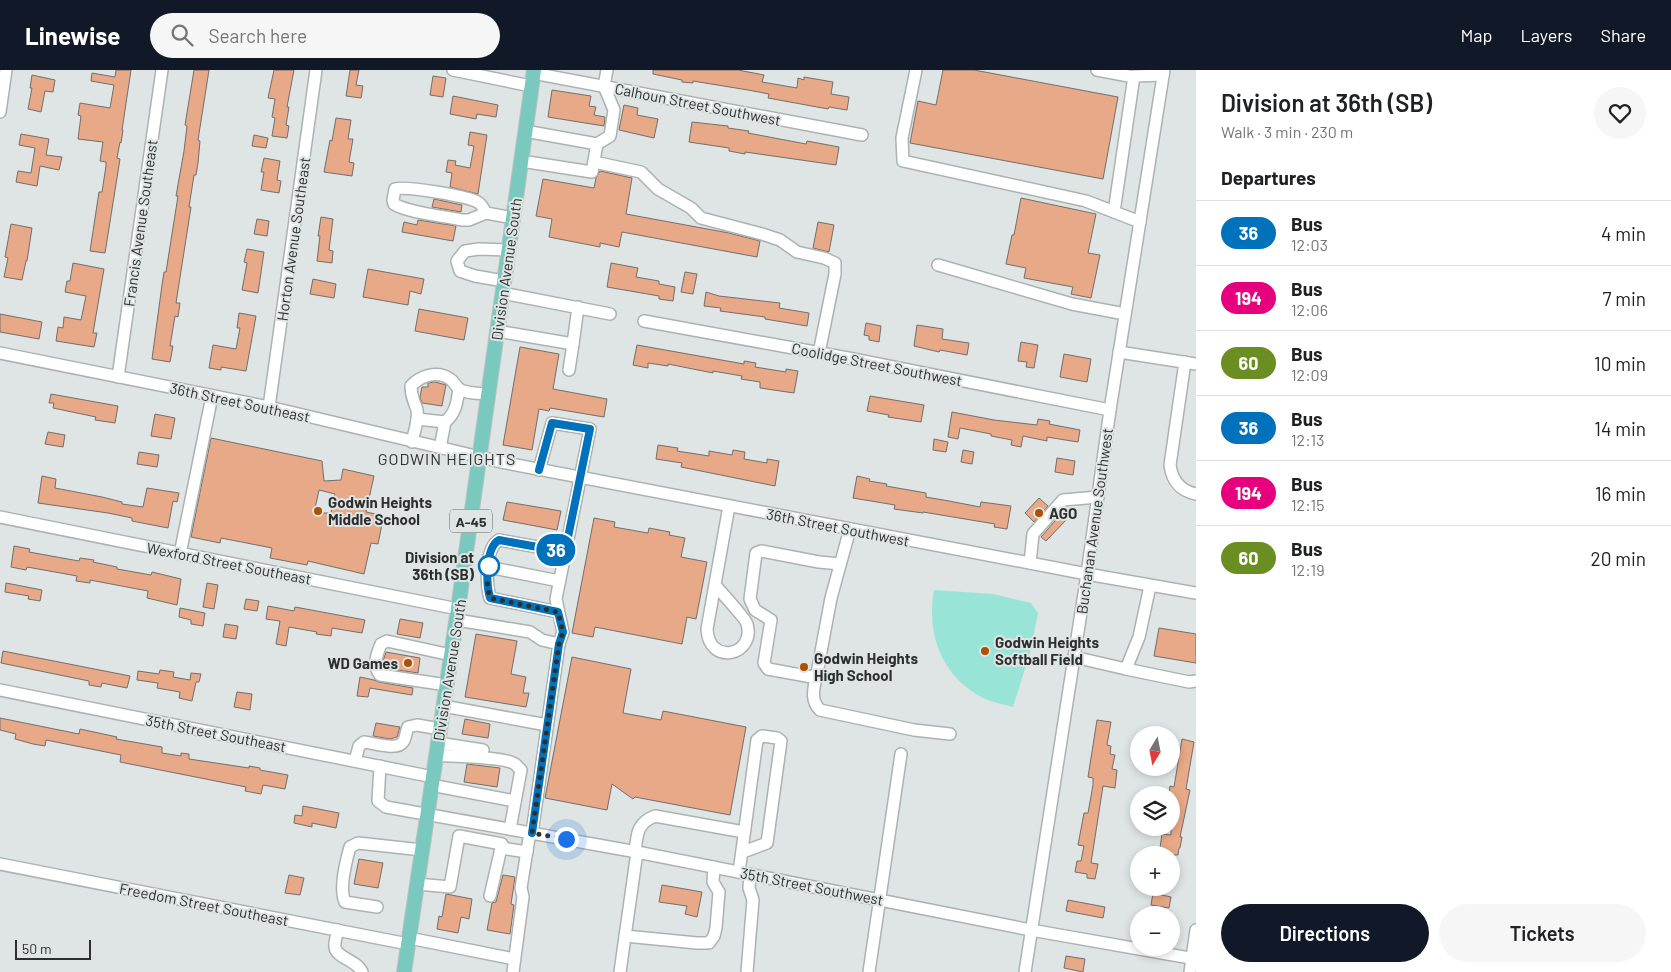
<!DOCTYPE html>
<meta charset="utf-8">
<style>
body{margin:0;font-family:Barlow,sans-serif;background:#f6f6f6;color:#202124;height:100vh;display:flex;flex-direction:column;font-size:19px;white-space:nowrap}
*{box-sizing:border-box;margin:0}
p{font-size:16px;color:#757577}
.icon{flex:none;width:28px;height:28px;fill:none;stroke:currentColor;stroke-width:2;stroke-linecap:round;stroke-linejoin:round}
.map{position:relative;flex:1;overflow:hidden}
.side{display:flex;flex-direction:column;background:#fff;width:475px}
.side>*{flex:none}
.badge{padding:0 10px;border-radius:16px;font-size:18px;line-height:32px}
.needle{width:32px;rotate:190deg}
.fabs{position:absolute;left:1130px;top:656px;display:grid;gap:10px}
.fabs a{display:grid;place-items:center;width:50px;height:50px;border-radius:50%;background:#fff;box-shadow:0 2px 8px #0003;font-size:25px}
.scale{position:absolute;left:15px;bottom:12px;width:76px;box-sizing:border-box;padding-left:5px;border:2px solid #2c2f2e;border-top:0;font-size:14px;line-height:18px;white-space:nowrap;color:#2c2f2e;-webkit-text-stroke:4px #dee5e4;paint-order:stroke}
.you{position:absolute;width:25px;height:25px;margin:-12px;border:4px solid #fff;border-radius:50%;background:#1a73e8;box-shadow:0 0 0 8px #1a73e833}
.map>.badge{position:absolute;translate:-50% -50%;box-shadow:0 0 0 2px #fff}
h2{padding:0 25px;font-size:19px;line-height:45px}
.round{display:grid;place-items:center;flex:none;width:52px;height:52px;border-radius:26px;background:#f6f6f6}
.summary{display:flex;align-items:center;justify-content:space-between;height:85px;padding:0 25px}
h1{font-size:24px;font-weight:600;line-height:38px}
.action{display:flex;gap:10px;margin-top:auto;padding:10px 25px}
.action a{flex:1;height:58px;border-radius:30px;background:#111827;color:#fff;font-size:20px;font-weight:600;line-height:58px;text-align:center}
.action a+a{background:#f6f6f6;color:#202124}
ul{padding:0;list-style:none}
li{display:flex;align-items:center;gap:15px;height:65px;padding:0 25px;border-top:1px solid #e0e0e0}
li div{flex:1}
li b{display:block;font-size:19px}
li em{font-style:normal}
li .badge{min-width:55px;font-weight:700;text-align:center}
header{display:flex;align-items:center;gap:30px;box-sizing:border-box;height:70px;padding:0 25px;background:#111827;color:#fff}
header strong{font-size:24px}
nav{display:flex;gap:28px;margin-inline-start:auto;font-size:18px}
.search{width:350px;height:45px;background:#f6f6f6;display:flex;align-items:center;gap:12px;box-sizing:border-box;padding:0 18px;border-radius:28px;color:#757577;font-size:19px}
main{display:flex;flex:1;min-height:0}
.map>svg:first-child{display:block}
.green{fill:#98e5d8}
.building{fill:#e7a987;stroke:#736e6b;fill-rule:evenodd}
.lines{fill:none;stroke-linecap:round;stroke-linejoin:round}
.minor-casing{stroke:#acb2b1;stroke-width:14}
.major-casing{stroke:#c0c1c0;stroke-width:16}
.minor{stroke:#fff;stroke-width:11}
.major{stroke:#79c9bf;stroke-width:14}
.line-casing{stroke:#fff;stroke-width:11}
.line{stroke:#0072bc;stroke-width:8}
.walk{stroke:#2c2f2e;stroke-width:5;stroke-dasharray:0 9}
.poi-dot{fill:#ae5000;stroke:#dee5e4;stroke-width:2}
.stop-dot{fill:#fff;stroke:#0072bc;stroke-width:2.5}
.labels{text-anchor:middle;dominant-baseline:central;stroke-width:4;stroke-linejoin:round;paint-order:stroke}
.shield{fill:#dee5e4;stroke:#616665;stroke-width:1}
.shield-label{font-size:14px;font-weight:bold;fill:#2c2f2e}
.street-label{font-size:15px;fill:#2c2f2e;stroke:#dee5e4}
.poi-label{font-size:15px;font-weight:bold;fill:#2c2f2e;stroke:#dee5e4;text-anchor:start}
.stop-label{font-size:15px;font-weight:bold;fill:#2c2f2e;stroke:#dee5e4;text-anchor:end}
.neighbourhood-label{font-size:16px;letter-spacing:1px;fill:#2c2f2e;stroke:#dee5e4}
</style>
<header>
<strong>Linewise</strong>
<div class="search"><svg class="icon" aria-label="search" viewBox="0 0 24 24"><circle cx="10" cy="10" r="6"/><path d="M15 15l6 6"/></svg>Search here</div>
<nav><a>Map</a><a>Layers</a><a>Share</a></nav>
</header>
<main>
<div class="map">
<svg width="1196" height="902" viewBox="0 0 1196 902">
<rect width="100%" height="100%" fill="#dee5e4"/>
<path class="green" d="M934,520L993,524L1031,533L1038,543L1030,583L1013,637C1003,634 993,633 983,628C942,607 926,564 934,520Z"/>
<g class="building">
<path d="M116,0H131L122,60H123L121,73L120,72L117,88L120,89L105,183L90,181L99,122H102L106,96V92L100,91L103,72L78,69L81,46L78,45L80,33L110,38L114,15L91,11L92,3L115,7Z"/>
<path d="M194,0H209L198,70L200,71L198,93L196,105H194L189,137H191L176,233H180L178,247L175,246L170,276H173L170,292L152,289L162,215L164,202H166L178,126H176L184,81L187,56L185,55Z"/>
<path d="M274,0H294L287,37H289L286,55L289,56L287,68L272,66L275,48L272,47L275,29L268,28Z"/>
<path d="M350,0H359L356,15L363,16L361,28L346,26Z"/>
<path d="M653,0H738L764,5L762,12L797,18L798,8L804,10V7L833,12L831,24L849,27L847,40L829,37L828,39L768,28L769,24L748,20L693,11V13L682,12V10L653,4Z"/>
<path d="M943,0H974L1118,27L1103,109L910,73L918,31L936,35Z"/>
<path d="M32,5L55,10L53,22L45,21L41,42L28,39L32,18H30Z"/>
<path d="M433,6L446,8L443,27L430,25Z"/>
<path d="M552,20L591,26L589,36L596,37L594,45L605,47L604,56L548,47Z"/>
<path d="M453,26L498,35L496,47L477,44L476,49L450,44Z"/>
<path d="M624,35L638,38L637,45L658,49L654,68L619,60Z"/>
<path d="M336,48L351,50L348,69H353L349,92L354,93L352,106L324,102L330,70L332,71Z"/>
<path d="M692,52L728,56V58L749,61L748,63L806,74L807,71L839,77L836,95L745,82V84L729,81V78L689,72Z"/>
<path d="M470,62L487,65L478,124L450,117L452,103L446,102L448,90L456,91L455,95L470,98L474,76L468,75Z"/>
<path d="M21,64L49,69L46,85L62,87L59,100L40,96L37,116L16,112L18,101L31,103L35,78L19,75Z"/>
<path d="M254,65L268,68L266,78L252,76Z"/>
<path d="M264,88L280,91L277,110L281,111L279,123L261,120L264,102H261Z"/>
<path d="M600,101L632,108L626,144L729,163L760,171L757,187L622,162L619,177L600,173V177L549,167L552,149L536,146L543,109L594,118L596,108Z"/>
<path d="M1021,128L1096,144L1088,183L1100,185L1091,228L1071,224L1073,217L1024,208L1026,198L1006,194L1012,165H1014Z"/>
<path d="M434,129L462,135L461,142L432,137Z"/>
<path d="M321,147L333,149L329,180L333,181L332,193L317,191L320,166H318Z"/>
<path d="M257,149L269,151L267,166L254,164Z"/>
<path d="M418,150L456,156L453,171L402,162L404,152L417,155Z"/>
<path d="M818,152L834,155L829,182L813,178Z"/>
<path d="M11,154L32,158L27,191H26L22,210L4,207L8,188L5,187Z"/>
<path d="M247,179L264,182L258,223L242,220L247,193L244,192Z"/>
<path d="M73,193L104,199L93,263H97L94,277L56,271L58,257L63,258L64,247L81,250L86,226L65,222L67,211H70Z"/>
<path d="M611,193L638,198L636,207L659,211V214L675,217L673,231L659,229V226L607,217Z"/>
<path d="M368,199L424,209L421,224L410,221L408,235L363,227Z"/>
<path d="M685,202L697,204L693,224L681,222Z"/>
<path d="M313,209L336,214L334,228L310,224Z"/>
<path d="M706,222L719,226L780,233L779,238L809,243L807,256L765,249V247L720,241L721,238L704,236Z"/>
<path d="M419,239L468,248L464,270L415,261Z"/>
<path d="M239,243L256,246L246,301L221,297V300L209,298L213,275L236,279L240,258H237Z"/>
<path d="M0,244L42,252L39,269L0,262Z"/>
<path d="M866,253L881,256L879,272L869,270V266L864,265Z"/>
<path d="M917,255L943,259L942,269L969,273L967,285L940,280L939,282L914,276Z"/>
<path d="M1021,272L1038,275L1034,298L1026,297L1027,292L1018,291Z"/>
<path d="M637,275L744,294V291L756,293L755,297L786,302V299L798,301L794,323L760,318V312L741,309L742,306L713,301V303L668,294V296L648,293V298L633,295Z"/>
<path d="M520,277L559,284L553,319L607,329L604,347L550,338L549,341L539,339L532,380L503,375Z"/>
<path d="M1064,284L1091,289L1087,312L1060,307Z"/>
<path d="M435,312L446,315L442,336L422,333L420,327L422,317H428V313Z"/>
<path d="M51,324L118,336L115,353L95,350L96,347L53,338L54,333H49Z"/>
<path d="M870,326L924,335L921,352L888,347L889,345L867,341Z"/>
<path d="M952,342L994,350L1037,355L1038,349L1050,351L1049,354L1080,360L1078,372L1047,367V371L1023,366L1021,377L1011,375L1012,370L991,366V364L960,358L958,369L948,367Z"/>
<path d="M155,344L175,348L171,369L151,366Z"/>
<path d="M48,362L65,365L63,377L45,374Z"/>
<path d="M211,368L322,391L324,411L341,410L343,399L374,406L366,442L376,444L375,453L382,454L378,474L371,473L364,504L308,491L307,495L270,488L272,478L221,468L220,473L191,467ZM319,420L335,424L331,443H314Z"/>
<path d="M934,369L948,372L946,382L933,380Z"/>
<path d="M658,375L678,378L677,381L709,386V381L732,385L733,380L745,382L744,389L767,393V389L779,391L775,416L681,397L682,393L656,389Z"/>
<path d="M963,380L974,382L972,394L961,392Z"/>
<path d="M139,382L159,385L157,397L137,394Z"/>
<path d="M1057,388L1075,391L1073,405L1055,402Z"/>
<path d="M42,406L56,409L55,418L102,427L122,432V434L143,437L147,418L179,423L177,432L173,431L168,458L132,451V448L108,443L38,433Z"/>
<path d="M857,406L870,409L869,411L887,414L886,416L926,423V427L949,431L980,437L981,432L1011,436L1007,459L994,457L995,454L923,442V443L894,439L895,435L853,428Z"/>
<path d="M1039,428L1048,436L1034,452L1025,443Z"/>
<path d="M507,432L561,441L557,460L503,450Z"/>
<path d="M1062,443L1068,448L1046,471L1041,467Z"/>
<path d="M594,448L615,452L614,457L648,463L649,458L670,462L669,465L685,468L681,487L707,492L696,549L687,547L682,574L595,557L593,567L572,563Z"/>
<path d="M14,476L30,479L29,482L79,491L80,488L94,490L93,492L117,497V499L151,505L152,502L181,509L177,535L147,528L148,521L90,510V513L76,511L77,506L27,497L26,500L11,497Z"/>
<path d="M6,513L42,520L40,531L28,529L29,526L5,522Z"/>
<path d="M207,513L218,515L214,539L203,537Z"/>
<path d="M246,529L259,531L257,541L244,539Z"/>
<path d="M268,536L294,541L295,537L365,550L362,563L332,558L331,566L316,564L317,562L289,557L286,576L276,574L280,551L266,549Z"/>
<path d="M180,538L205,543L203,556L191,554V550L179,547Z"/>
<path d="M400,549L423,553L420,568L397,564Z"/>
<path d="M225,554L238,556L236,569L223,567Z"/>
<path d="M1159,558L1196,564V593L1154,586Z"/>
<path d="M476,564L517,571L511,604L526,607L523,623H529L526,637L465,627Z"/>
<path d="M3,581L130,606L127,618L102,613L101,617L89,615V611L1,593Z"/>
<path d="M386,582L420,588L418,603L384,598L383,591Z"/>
<path d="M572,587L631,599L623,643L661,650L663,641L746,657L730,745L635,727L633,729L612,714L607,740L545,728Z"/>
<path d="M160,600L174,602L173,607L190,610L191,603L201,604L199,612H196L192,631L179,628L180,622L157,618L158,613L137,610L138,601L159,604Z"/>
<path d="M360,607L374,610L379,612L413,618L412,625L370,618L368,627L357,626Z"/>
<path d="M237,622L252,624L250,640L234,637Z"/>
<path d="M0,648L79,664L80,659L94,662L117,667L116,669L162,677V683L181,686V683L189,684V689L249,698V696L260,698V700L288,705L285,719L263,715L261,724L245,721L246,717L120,692L121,685L46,670L45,676L33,674L15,669L16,664L0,660Z"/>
<path d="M465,649L490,654L488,668L462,664Z"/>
<path d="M1097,650L1111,652L1107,675L1111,676L1110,684L1115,685L1112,699L1117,700L1115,718L1103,716L1091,793L1098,794L1095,809L1087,808V804L1075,802L1077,791H1081L1084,776L1078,775L1084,743H1088L1093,715V708L1088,707Z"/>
<path d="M376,653L400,657L397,667L390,669L373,666Z"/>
<path d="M1182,669L1194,672L1186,719L1190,720L1180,767H1182L1180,778H1179L1178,785H1159L1162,764L1171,765V725H1169L1170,716L1174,717Z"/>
<path d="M467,694L500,698L497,717L464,712Z"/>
<path d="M303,736L339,743L336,758L312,753V757L294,753L295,745L302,746Z"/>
<path d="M359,789L383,793L378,818L354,814Z"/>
<path d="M289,805L304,808L300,825L285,823Z"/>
<path d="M503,805L515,807L511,834L514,835L510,864L487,860L492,833L496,832L497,828Z"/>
<path d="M662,815L702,822L697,847L685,844L687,836L659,832Z"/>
<path d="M1153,823L1171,827L1169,838L1151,835Z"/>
<path d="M446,824L472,829L469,849L461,847L458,863L437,859L439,846L442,847Z"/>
<path d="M1068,830L1105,837L1103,848L1066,841Z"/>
<path d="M1066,886L1085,889L1083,902L1064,898Z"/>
</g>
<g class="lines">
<defs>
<g id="minor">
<path d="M453,0L531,16"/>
<path d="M916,0L902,68L903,91L1086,131L1140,152"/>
<path d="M1097,0L1134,7"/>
<path d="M533,3L862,65"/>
<path d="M0,42L6,0"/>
<path d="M597,74L610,66L614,40L604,16L607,0"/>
<path d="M521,91L592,102L597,74L525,61"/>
<path d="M594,92L641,102L658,119L691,138L701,148L762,164L780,170L797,182L824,188L835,193V204L819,283"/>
<path d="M1114,142L1134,6L1163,5"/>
<path d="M486,143C484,140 482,135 479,133C470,126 406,116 395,119L393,130L394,134C409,143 444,146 462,150H469L486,143L513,148"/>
<path d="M938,195L1072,234L1125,244"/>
<path d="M504,211L475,206L460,201L457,191L465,181L479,179L508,180"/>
<path d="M502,223L610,244"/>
<path d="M644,251L848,288L1110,340"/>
<path d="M497,261L573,274L578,237"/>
<path d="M1119,282L1196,294"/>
<path d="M0,283L269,337L501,392L1087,504L1196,523"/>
<path d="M1185,292L1170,395C1172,410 1180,421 1196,424"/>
<path d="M569,300L573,274"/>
<path d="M118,307L162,0"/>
<path d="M269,337L316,0"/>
<path d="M417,349L445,352C456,343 457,332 459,319"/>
<path d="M412,372C414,362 419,350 417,340C414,330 411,328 411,316C420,306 437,300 450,309C455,312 456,318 461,320C469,324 480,323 488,324"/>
<path d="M440,378L445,352"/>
<path d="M0,447L458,539"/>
<path d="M180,484L212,326"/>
<path d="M1030,493L1033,464L1063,430L1098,427"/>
<path d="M840,494L819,492L761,481L756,483L750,529L755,540L771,550L764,593L768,599L812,607L817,603L831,528L850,459"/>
<path d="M488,497L559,511"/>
<path d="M715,515C720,521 746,549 747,554C756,585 709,597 707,559L729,436"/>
<path d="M558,542L490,528C486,514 485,478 499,470L565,482"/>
<path d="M457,550L530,562L542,570L559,574"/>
<path d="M1074,587L1126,599L1139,567L1150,516"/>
<path d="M1126,599L1189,612L1196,611"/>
<path d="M816,606C814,619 810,630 820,640L914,660L950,664"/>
<path d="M447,615L380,605C372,595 377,584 381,574L387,571L451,585"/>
<path d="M0,620L433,707"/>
<path d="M443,636L547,655"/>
<path d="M438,673L483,680"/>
<path d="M436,685C453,687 503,686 515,694C517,696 519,698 521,700L510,759"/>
<path d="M355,691L359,676L364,672C373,673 397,681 403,672C406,668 406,661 408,657L417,655L440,659"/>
<path d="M380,696L378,731L386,737L637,782L1031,860L1196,889"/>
<path d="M431,715L515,731"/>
<path d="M532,763L559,574L563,562L556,529L590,359L552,353L539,400"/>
<path d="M501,778L527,782"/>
<path d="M635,782C637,764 637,753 655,746L744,762"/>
<path d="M0,794L408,874"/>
<path d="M739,802L757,670L762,666L777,668L781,671L767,773L743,782"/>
<path d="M417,814L450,817L459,766L502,774L490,826"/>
<path d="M377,837L345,832C339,819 346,791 350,777L358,773L422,780"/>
<path d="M338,860C337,865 334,872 335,877C336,888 357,890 362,902"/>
<path d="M625,866L697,873H709L714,866L716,858L719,822L713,812L714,797"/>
<path d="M409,868L514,889"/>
<path d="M513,902L523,827L521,818L530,762"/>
<path d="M620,902L637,782"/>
<path d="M747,902L753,830L749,818L750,804"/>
<path d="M869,902L901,684"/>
<path d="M1025,902L1087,504L1110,340L1164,0"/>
<path d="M1190,902L1196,860"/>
</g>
<path id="major" d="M404,902L458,539L534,0"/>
</defs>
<use href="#minor" class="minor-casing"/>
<use href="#major" class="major-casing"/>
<use href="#minor" class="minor"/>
<use href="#major" class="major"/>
</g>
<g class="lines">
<defs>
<path id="line" d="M532,763L559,574L563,562L558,542L490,528C486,514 485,478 499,470L565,482L590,359L552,353L539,400"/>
</defs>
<use href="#line" class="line-casing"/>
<use href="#line" class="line"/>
<path class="walk" d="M489,496C486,507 487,516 490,528L558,542L563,562L559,574L532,763L566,769"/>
</g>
<g class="poi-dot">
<circle cx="318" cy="441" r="5"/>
<circle cx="1039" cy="443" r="5"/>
<circle cx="985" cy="581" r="5"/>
<circle cx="408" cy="593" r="5"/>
<circle cx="804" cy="597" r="5"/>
</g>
<circle class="stop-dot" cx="489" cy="496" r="10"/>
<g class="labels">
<rect class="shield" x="450" y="439.5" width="42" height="23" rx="4"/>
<g class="shield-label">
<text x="471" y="451">A-45</text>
</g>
<g class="street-label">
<text transform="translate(698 34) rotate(11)">Calhoun Street Southwest</text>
<text transform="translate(140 153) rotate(-82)">Francis Avenue Southeast</text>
<text transform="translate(293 169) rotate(-82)">Horton Avenue Southeast</text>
<text transform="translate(506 199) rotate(-82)">Division Avenue South</text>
<text transform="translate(877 294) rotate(11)">Coolidge Street Southwest</text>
<text transform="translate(240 332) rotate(12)">36th Street Southeast</text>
<text transform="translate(1094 451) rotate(-82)">Buchanan Avenue Southwest</text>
<text transform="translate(838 457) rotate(11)">36th Street Southwest</text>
<text transform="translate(229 493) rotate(11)">Wexford Street Southeast</text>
<text transform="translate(449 600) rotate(-81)">Division Avenue South</text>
<text transform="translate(216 663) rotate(11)">35th Street Southeast</text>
<text transform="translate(812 816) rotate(11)">35th Street Southwest</text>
<text transform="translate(204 834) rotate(11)">Freedom Street Southeast</text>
</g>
<g class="poi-label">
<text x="328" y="432">Godwin Heights<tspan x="328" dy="17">Middle School</tspan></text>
<text x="1049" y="443">AGO</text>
<text x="995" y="572">Godwin Heights<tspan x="995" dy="17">Softball Field</tspan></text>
<text x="814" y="588">Godwin Heights<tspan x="814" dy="17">High School</tspan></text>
<text x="398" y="593" text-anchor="end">WD Games</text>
</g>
<g class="stop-label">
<text x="474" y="487">Division at<tspan x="474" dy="17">36th (SB)</tspan></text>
</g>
<g class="neighbourhood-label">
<text x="447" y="388">GODWIN HEIGHTS</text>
</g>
</g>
</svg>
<div class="fabs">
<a><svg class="needle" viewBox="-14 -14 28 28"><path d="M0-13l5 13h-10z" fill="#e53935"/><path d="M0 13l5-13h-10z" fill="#757577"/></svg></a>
<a><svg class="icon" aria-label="layers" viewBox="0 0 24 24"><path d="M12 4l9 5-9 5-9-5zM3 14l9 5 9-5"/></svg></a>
<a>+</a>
<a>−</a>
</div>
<div class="scale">50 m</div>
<div class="you" style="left:566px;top:769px"></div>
<b class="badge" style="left:556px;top:480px;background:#0072bc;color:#fff">36</b>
</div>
<section class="side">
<div class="summary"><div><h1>Division at 36th (SB)</h1><p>Walk · 3 min · 230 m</p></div><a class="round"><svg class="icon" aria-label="heart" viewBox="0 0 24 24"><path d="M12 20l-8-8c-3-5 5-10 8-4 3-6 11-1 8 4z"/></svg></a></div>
<h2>Departures</h2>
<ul>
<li><span class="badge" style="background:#0072bc;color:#fff">36</span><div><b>Bus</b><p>12:03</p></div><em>4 min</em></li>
<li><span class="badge" style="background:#e6007e;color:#fff">194</span><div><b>Bus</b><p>12:06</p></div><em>7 min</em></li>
<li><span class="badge" style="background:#6b8e23;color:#fff">60</span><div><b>Bus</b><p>12:09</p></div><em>10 min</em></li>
<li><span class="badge" style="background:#0072bc;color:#fff">36</span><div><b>Bus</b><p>12:13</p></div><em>14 min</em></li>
<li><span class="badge" style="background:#e6007e;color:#fff">194</span><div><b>Bus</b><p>12:15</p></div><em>16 min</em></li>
<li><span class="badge" style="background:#6b8e23;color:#fff">60</span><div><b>Bus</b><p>12:19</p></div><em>20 min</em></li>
</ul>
<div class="action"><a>Directions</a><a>Tickets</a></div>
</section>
</main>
